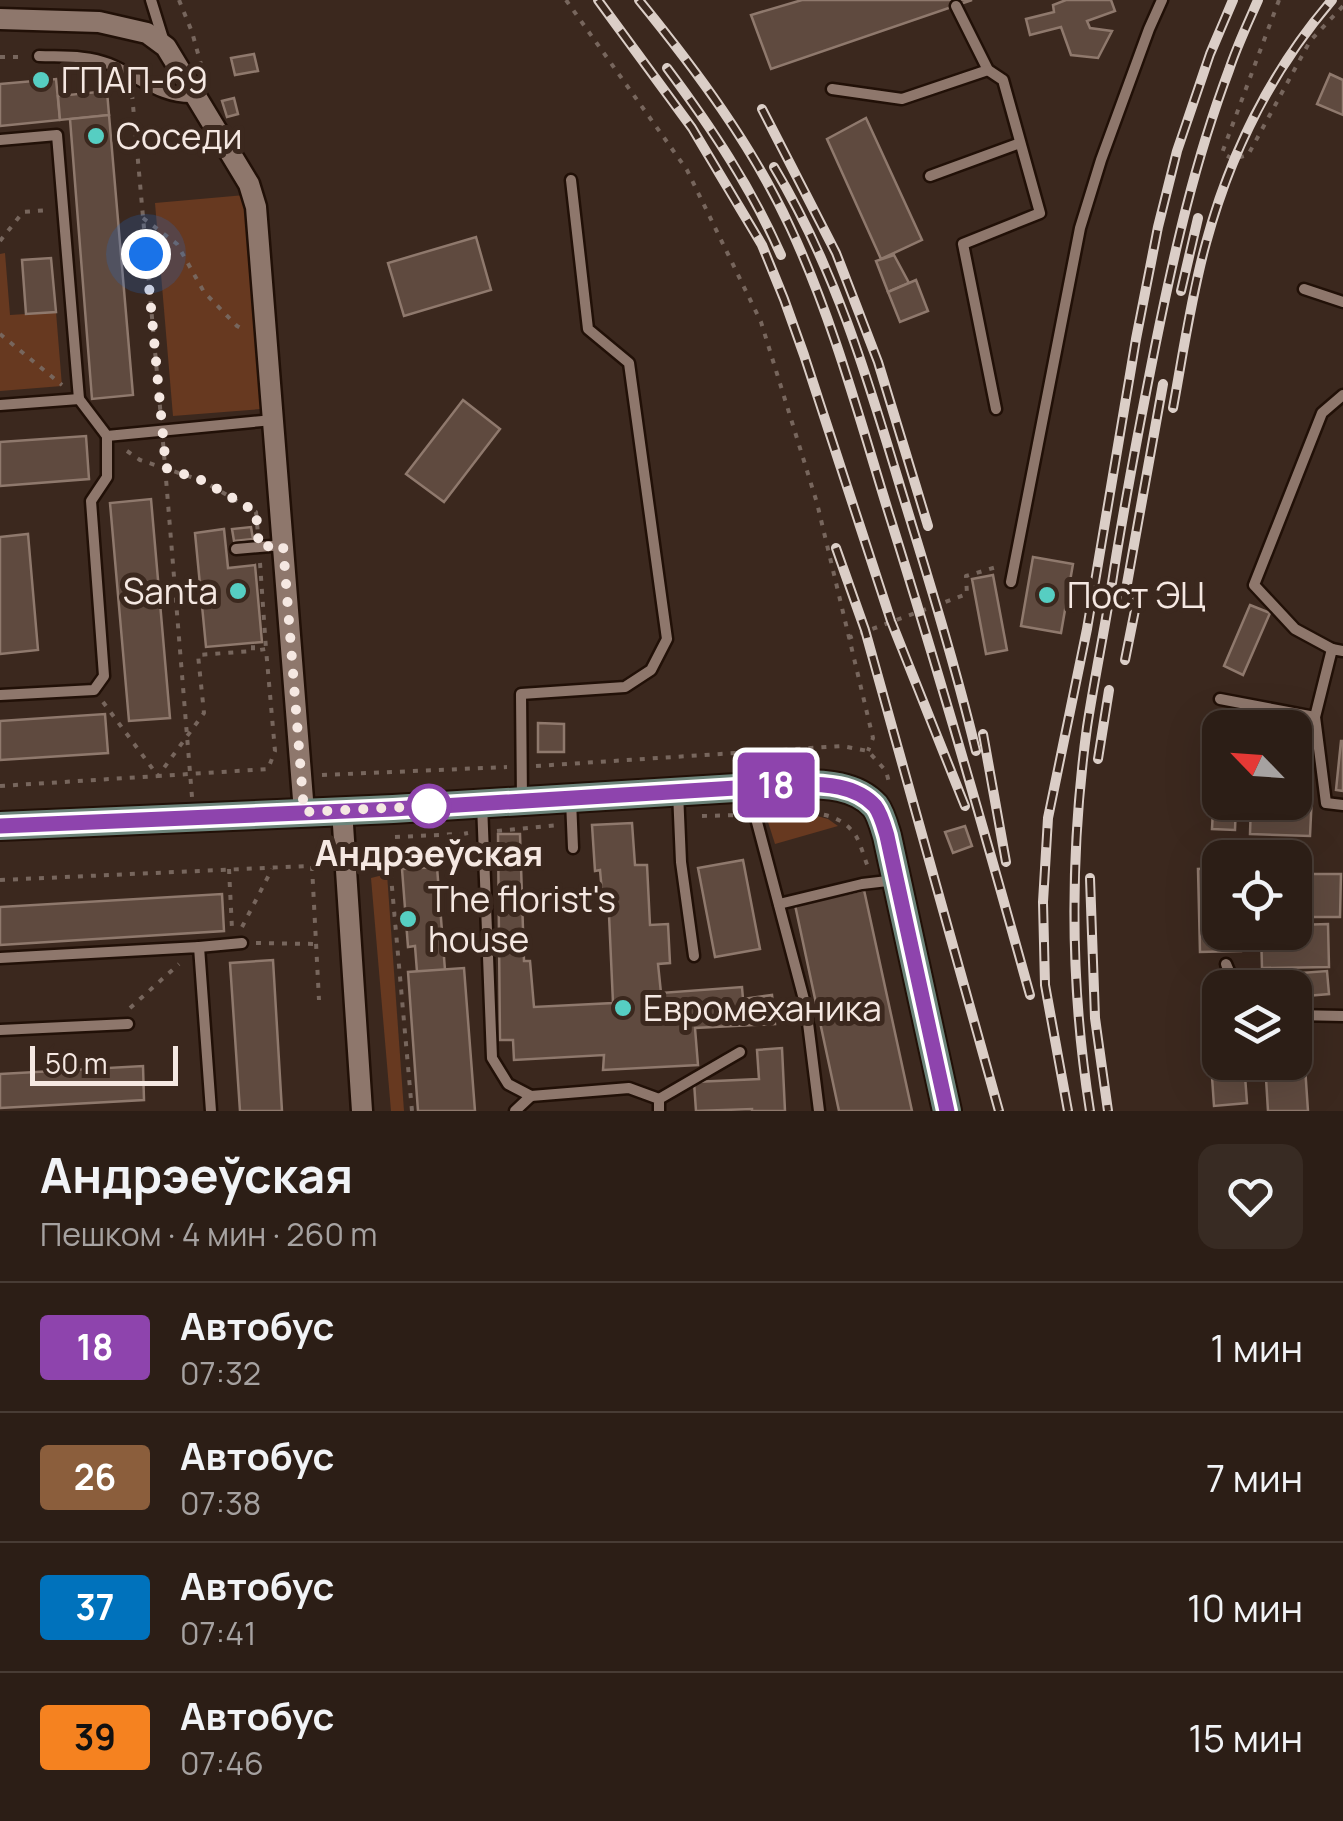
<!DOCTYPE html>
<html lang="ru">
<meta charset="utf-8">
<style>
body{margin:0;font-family:Manrope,sans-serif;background:#382b23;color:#f1f3f6;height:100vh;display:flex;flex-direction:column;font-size:38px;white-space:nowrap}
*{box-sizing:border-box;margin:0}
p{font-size:32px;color:#a6a2a1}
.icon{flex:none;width:55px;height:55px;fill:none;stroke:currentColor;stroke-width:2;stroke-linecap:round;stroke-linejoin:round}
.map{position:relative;height:1111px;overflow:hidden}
.details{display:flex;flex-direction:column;background:#2c1e16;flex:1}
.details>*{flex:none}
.badge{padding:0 20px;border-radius:8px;font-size:35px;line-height:65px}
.needle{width:65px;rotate:295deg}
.tools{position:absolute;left:1202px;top:710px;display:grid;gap:20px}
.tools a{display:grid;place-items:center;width:110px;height:110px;border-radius:20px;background:#2c1e16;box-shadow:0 10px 40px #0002,0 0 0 2px #483c35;font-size:50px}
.scale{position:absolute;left:30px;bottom:25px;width:148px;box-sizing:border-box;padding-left:10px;border:5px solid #f5e8e2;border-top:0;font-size:28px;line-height:35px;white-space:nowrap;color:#f5e8e2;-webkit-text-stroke:8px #3b281e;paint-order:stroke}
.you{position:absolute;width:50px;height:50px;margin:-25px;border:8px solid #fff;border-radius:50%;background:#1a73e8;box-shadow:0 0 0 15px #1a73e833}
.map>.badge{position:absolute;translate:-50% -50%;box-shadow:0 0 0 5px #fff}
.round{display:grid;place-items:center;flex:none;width:105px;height:105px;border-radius:20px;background:#382b23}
.head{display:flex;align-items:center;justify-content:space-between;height:170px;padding:0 40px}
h1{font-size:48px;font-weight:700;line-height:75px}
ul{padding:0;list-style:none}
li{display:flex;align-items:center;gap:30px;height:130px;padding:0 40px;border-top:2px solid #483c35}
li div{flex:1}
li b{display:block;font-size:38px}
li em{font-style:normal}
li .badge{min-width:110px;font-weight:700;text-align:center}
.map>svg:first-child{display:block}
.green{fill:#673920}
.building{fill:#5f4a3f;stroke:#8f796d;stroke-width:2.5}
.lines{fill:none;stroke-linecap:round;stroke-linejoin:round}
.lane-casing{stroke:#211007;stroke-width:15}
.street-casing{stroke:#211007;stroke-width:25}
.secondary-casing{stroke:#211007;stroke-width:32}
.path{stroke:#77665d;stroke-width:4;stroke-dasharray:5 8;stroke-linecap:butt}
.lane{stroke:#8e776c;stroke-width:10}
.street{stroke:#8e776c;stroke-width:20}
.secondary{stroke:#6c847a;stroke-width:28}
.rail-casing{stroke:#dbcec7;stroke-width:10}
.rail{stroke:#3b281e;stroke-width:6;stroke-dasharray:19;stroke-linecap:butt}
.line-casing{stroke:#fff;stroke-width:22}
.line{stroke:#8e44ad;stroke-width:15}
.walk{stroke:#f5e8e2;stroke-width:10;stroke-dasharray:0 18}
.poi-dot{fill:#56cec2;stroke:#3b281e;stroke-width:4}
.stop-dot{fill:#fff;stroke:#8e44ad;stroke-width:5}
.labels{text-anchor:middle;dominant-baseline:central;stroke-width:10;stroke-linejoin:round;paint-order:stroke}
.poi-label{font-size:35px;fill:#f5e8e2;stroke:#3b281e;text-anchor:start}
.stop-label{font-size:35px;font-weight:bold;fill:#f5e8e2;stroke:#3b281e}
</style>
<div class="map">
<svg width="1343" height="1111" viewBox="0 0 1343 1111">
<rect width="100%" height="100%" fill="#3b281e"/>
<g class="green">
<path d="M245,195L261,409L173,416L155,203Z"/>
<path d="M5,253L10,315L56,312L62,386L0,391V254Z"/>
<path d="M817,816L828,819L838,826L775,844L768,822Z"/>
<path d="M387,874L404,1111H391L371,878Z"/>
</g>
<g class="building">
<path d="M802,0H972L771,69L751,15Z"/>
<path d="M1111,0L1115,11L1087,21L1090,28L1112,31L1098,58L1071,55L1061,27L1030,35L1026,19L1054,12L1053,5L1066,0Z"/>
<path d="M254,54L258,71L235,75L231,58Z"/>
<path d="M1330,74L1343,80V115L1317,104Z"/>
<path d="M56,79L60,120L0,126V84Z"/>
<path d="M107,91L109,115L60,120L58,96Z"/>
<path d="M234,98L238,114L227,117L222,101Z"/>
<path d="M109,115L133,395L92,399L70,119Z"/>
<path d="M866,118L922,240L881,259L827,139Z"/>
<path d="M476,237L491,290L404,316L388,263Z"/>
<path d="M894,255L909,283L888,292L876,261Z"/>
<path d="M51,258L56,312L26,314L22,260Z"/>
<path d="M916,280L928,311L900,322L888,292Z"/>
<path d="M463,400L500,429L444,502L406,474Z"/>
<path d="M86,436L89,479L0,486V442Z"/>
<path d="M151,499L170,718L129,721L110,503Z"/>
<path d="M251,527L253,539L234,541L232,529Z"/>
<path d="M224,529L228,568L255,565L262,642L206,647L195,533Z"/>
<path d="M28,534L38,650L0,654V537Z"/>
<path d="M1033,557L1073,564L1061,633L1021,626Z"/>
<path d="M993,575L1007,650L986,654L972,579Z"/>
<path d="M1250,605L1270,613L1243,675L1224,666Z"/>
<path d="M1218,713L1241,714L1240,728H1220V802H1236L1235,830L1212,829Z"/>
<path d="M105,714L108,753L0,760V721Z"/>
<path d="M538,723L564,724V752H538Z"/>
<path d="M1341,741H1343V791L1336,790Z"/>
<path d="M1295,794H1312L1310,836L1250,834L1251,802H1295Z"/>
<path d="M632,823L635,865H647L650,925L668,924L670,963L658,964L661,993L742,987L743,999L772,995L775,1024L695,1028L698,1065L603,1070L604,1055L514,1060L513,1040H500L498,834H520L524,961H530L534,1007L613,1003L609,915H604L600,870L595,871L592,825Z"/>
<path d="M965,826L972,846L953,853L945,832Z"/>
<path d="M743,860L760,949L715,957L698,868Z"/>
<path d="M437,867L445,970L417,972L415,946L408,947L402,869Z"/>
<path d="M1220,868V932H1241V951L1200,952L1198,869Z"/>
<path d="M1295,874H1341L1340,917H1295Z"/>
<path d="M864,890L912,1111H839L795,905Z"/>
<path d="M222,894L224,931L0,945V907Z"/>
<path d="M1328,924L1329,967L1262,968L1261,932H1295V925Z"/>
<path d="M273,960L282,1111H240L230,963Z"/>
<path d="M464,968L475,1111H418L408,972Z"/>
<path d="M1327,971L1329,994L1295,997V988H1261L1260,976Z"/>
<path d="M1220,1018V1062H1244L1247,1103L1214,1106L1208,1019Z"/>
<path d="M1295,1037H1303L1308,1111H1268L1265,1062H1295Z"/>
<path d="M782,1048L785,1111H752V1109L696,1111L694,1082L759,1079L757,1050Z"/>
<path d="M143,1066L144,1100L0,1108V1074Z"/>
</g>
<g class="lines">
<defs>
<g id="lane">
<path d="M151,0L164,42"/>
<path d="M956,6L988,70L1003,80L1040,213L963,244L996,409"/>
<path d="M39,56C62,57 87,55 109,64C141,77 159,99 196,97"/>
<path d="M832,89L902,99L988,70"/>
<path d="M0,140L57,135L79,399"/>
<path d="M930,176L1020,143"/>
<path d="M1304,289L1343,302"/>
<path d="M0,405L79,399L107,436L273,420"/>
<path d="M236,549L283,545"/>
<path d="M1011,582L1080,228L1101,160L1149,29L1162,0"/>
<path d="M1332,649L1295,629L1254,585L1322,413L1343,395"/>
<path d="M1343,651L1332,649L1315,717L1326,803L1343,805"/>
<path d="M0,695L94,690L104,676L91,501L107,477V436"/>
<path d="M1220,699L1315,717"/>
<path d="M678,792L681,862L694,956"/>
<path d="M749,792L806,1007L819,1111"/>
<path d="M571,800L573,848"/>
<path d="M522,801L521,694L625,687L651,670L667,639L629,363L588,329L571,180"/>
<path d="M482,804L492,1058L508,1084L531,1096L515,1111"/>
<path d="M779,904L862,884L896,880"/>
<path d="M199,947L242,943"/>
<path d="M0,958L199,947L211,1111"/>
<path d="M1226,964L1236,988"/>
<path d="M1295,1015L1343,1016"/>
<path d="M0,1030L128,1024"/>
<path d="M531,1096L629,1088L659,1099V1111"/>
<path d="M659,1099L740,1052"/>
</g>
<g id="street">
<path d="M0,19L99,22L147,33L166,47L249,184L256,207L304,812"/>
<path d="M342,810L362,1111"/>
</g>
<path id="secondary" d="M0,826L393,809L799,784C825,784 856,785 875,806C881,814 884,826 887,836L947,1111"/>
</defs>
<use href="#lane" class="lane-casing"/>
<use href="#street" class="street-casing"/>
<use href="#secondary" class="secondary-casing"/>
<g class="path">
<path d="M179,0L192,32L202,68"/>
<path d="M566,0L687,170L761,322L817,503L873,738L868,751"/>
<path d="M1279,0L1222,153L1233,159L1248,155L1310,41L1343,6"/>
<path d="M0,57H24"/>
<path d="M132,94L161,418"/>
<path d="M143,218L177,244L204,292L237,326L246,331"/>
<path d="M0,241L23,212L49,210"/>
<path d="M0,334L62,385"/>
<path d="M163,442L192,797"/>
<path d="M127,451L140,460L203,481L256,512L258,534"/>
<path d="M260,563L266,649"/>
<path d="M848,638L967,594L966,576L1000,566"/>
<path d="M103,702L158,776L268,769L275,751L266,649L253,651V643"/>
<path d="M536,766L842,746L868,751L886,771L890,786"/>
<path d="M322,775L507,767"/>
<path d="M0,786L158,776L204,713L198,655L253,651"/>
<path d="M772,814C801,813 837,807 856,836C861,845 864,857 868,867"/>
<path d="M702,816L742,815"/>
<path d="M497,831L558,825"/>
<path d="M395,837L460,834"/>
<path d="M312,866L319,1000"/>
<path d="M229,869L232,929"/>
<path d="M0,880L308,866"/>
<path d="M242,927L272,869"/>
<path d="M256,943L316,944"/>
<path d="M130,1008L179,964"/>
<path d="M412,1111L390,865L396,853L454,850L463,834L468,833"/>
</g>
<use href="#lane" class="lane"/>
<use href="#street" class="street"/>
<use href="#secondary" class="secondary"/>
<defs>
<g id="rail">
<path d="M598,0L692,128L762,245L784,299L804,355L891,621L965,806"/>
<path d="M639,0C696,70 752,145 790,227C833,319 859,417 889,514C939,673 985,833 1030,995"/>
<path d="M667,68C711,127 751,187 781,255"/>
<path d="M762,109L836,253L878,362L928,526"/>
<path d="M774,167C835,269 866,373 900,486C927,574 954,661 976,751"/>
<path d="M1181,291L1198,218"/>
<path d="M1173,408C1183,354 1191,297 1206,243C1230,154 1272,70 1332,0"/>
<path d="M836,548L865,630L999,1111"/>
<path d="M1123,606L1163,384"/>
<path d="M1125,660L1139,590"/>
<path d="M983,734L1006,862"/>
<path d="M1098,759L1109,690"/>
<path d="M1090,878L1095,1018L1108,1111"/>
<path d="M1068,1111L1045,985L1043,902L1048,818L1087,629L1136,339L1158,227L1177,151L1210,54L1233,0"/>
<path d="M1090,1111C1070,985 1070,853 1087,727C1095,675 1106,623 1114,570C1126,495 1140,422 1155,347C1174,253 1195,160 1229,70C1237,46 1248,23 1258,0"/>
</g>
</defs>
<use href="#rail" class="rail-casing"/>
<use href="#rail" class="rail"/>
</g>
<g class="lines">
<defs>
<path id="line" d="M0,826L393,809L799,784C824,784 856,785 875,806C881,814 884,826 887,836L947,1111"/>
</defs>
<use href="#line" class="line-casing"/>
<use href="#line" class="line"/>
<path class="walk" d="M146,254L166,468L204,481L256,512L259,547L283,545L304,812L429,806"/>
</g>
<g class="poi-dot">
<circle cx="41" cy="80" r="10"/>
<circle cx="96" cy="136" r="10"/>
<circle cx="238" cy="591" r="10"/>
<circle cx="1047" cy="595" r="10"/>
<circle cx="408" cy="919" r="10"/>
<circle cx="623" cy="1008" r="10"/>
</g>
<circle class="stop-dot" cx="429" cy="806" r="20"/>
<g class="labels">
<g class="poi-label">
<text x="61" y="80">ГПАП-69</text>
<text x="116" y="136">Соседи</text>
<text x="218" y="591" text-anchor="end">Santa</text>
<text x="1067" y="595">Пост ЭЦ</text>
<text x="428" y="899">The florist's<tspan x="428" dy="40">house</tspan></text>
<text x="643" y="1008">Евромеханика</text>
</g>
<g class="stop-label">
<text x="429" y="853">Андрэеўская</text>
</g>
</g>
</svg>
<div class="tools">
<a><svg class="needle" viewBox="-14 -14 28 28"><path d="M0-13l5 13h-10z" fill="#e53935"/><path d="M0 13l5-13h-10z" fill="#a6a2a1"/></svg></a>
<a><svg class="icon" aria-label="locate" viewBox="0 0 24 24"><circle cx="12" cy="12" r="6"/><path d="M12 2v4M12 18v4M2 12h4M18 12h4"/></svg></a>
<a><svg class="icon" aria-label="layers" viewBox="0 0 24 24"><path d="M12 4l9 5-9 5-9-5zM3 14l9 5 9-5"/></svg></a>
</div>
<div class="scale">50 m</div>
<div class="you" style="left:146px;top:254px"></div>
<b class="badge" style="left:776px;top:785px;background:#8e44ad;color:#fff">18</b>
</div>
<section class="details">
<div class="head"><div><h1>Андрэеўская</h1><p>Пешком · 4 мин · 260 m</p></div><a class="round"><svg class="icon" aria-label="heart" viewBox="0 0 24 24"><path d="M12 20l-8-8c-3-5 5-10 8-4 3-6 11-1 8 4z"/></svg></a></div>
<ul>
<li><span class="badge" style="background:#8e44ad;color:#fff">18</span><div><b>Автобус</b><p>07:32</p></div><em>1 мин</em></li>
<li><span class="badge" style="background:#8b5e3c;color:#fff">26</span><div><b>Автобус</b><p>07:38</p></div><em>7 мин</em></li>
<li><span class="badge" style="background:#0072bc;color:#fff">37</span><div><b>Автобус</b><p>07:41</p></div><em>10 мин</em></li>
<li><span class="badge" style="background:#f58220;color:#111">39</span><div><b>Автобус</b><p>07:46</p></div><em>15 мин</em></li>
</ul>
</section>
